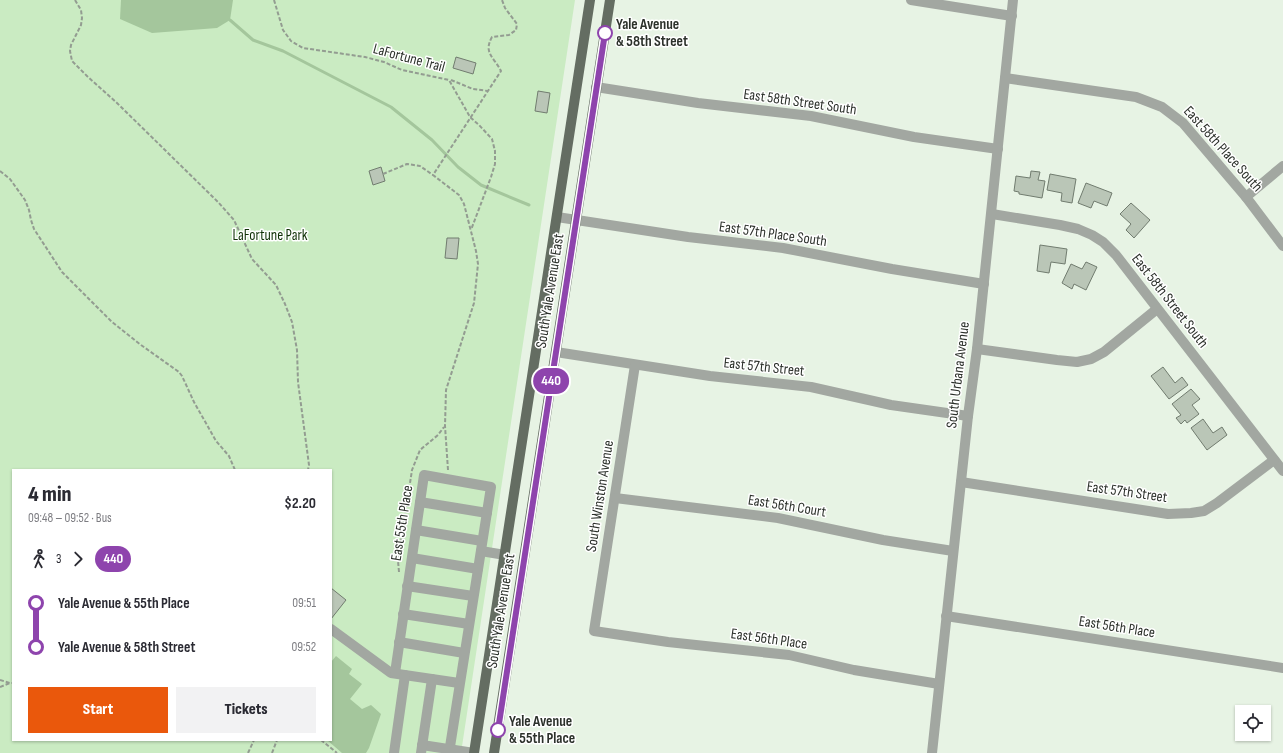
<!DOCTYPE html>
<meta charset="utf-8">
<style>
body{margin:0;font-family:"Sofia Sans Condensed",sans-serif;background:#f2f2f3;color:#2b2b33;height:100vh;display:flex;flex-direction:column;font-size:15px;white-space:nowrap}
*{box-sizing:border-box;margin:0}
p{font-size:13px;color:#7c7c81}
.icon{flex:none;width:22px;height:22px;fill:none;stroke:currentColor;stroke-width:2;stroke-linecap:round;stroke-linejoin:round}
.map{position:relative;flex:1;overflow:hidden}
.details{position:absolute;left:12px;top:469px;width:320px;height:272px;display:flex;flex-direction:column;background:#fff;border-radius:0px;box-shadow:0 1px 3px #0004}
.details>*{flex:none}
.badge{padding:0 8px;border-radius:13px;font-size:14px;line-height:26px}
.tools{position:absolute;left:1235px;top:705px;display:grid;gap:8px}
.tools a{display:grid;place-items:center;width:36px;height:36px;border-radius:0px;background:#fff;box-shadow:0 1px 3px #0004;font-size:20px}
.map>.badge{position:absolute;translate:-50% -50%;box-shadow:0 0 0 2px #fff}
.legs{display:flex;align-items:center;gap:6px;height:44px;padding:0 16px;font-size:13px}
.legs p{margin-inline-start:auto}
.summary{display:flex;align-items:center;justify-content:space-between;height:68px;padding:0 16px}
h1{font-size:22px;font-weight:800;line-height:30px}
.primary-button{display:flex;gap:8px;margin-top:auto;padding:8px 16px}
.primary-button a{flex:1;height:46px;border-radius:0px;background:#ea580c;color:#fff;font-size:16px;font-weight:800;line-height:46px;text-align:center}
.primary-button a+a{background:#f2f2f3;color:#2b2b33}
ul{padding:0 16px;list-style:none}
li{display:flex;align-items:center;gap:14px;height:44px;font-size:15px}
li i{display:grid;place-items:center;width:6px;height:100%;margin:0 5px;background:currentColor}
li i::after{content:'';width:10px;height:10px;margin:-5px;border:3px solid;border-radius:50%;background:#fff}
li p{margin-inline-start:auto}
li:first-child i{background:linear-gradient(#0000 50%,currentColor 0)}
li:last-child i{background:linear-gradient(currentColor 50%,#0000 0)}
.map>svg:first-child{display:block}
.green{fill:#caebc2;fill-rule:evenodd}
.water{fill:#a4c69c}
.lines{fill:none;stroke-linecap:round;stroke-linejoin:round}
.stream{stroke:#a4c69c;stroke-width:3}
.building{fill:#bac6b7;stroke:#717c6f}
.path{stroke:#939c91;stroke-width:2;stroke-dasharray:4 2;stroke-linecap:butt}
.minor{stroke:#a2a7a1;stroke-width:10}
.major{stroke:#646d62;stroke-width:10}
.line-1-casing{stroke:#fff;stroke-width:9}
.line-1{stroke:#8e44ad;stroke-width:6}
.stop-1-dot{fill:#fff;stroke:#8e44ad;stroke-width:2}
.labels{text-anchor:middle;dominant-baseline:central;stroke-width:3;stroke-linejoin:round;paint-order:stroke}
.stop-label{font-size:15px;font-weight:bold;fill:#2c312b;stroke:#fff;text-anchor:start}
.street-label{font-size:15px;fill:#2c312b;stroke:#fff}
.park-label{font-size:15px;fill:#103207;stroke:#fff}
</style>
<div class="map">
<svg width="1283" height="753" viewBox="0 0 1283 753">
<rect width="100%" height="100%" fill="#e7f3e4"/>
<path class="green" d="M0,0H575L461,753H0ZM13,470H331V740H13Z"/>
<g class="water">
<path d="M121,0H233L230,20L217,28L152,33L120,19Z"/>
<path d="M336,656L352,669L349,674L362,684L350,699L362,709L371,705L381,714L369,748L366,753H342L327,740H331V662Z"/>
</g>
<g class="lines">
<path class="stream" d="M230,20L253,40L283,51L391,107L432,140L458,167L481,185L529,205"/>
</g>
<g class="building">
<path d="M456,57L476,63L473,74L453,68Z"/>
<path d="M538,91L550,93L547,113L535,111Z"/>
<path d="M381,167L385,181L373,185L369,171Z"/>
<path d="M1031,171L1040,172L1038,180L1045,181L1042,198L1019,194V192L1014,191L1016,176L1030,178Z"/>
<path d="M1050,174L1076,179L1072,203L1061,201L1062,193L1047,190Z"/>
<path d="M1086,183L1112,193L1107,206L1094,201L1091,208L1078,203Z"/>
<path d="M1131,203L1150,220L1134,238L1126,230L1131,224L1120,214Z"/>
<path d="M447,238H459L457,259L445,258Z"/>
<path d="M1040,245L1067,249L1065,264L1051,262L1049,273L1037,271Z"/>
<path d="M1086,262L1097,267L1086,290L1074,284L1072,289L1062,283L1071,264L1082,269Z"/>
<path d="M1163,367L1175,383L1182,377L1188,385L1169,399L1151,376Z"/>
<path d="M1191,389L1200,399L1192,405L1199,414L1187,423L1185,420L1181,424L1176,418L1181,415L1172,404Z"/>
<path d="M1203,419L1213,433L1222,427L1227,435L1207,450L1191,428Z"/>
<path d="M331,588L346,600L331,619Z"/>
</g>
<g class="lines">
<g class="path">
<path d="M75,0L81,10L82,18L81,25L71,45L70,51L72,61L88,77L117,103L218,202L234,220L252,259L276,285L285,304L292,322L297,350L298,382L309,465L308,470"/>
<path d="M274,0L283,30L291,41L303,48L365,57L384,62L402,70L449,80L470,117L479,125L492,139L495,151V164L491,177L471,230"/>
<path d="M451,80L473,89L488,91"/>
<path d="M0,171L10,179L25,200L29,210L31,220L34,229L62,272L112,322L141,345L179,372L182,376L194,402L216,441L229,456L235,470"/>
<path d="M383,174L407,164L420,166L433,175"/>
<path d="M448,470L445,426L446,390L474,303L478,264L476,251L464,204L459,195L433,175L501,71C494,57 483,53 492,37L509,35L516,30L517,24L505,8L502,0"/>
<path d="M399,572L398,561L412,470L420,450L438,435L444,427"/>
<path d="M0,680L10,683H13"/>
<path d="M0,687L10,683"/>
<path d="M321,740L337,753"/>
<path d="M248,753L254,740"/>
<path d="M272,753L277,740"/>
</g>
<g class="minor">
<path d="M911,0L1012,16"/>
<path d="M1005,78L1136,97L1162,107L1183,123L1246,197L1283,246"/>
<path d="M596,87L698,103L811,116L914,137L998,149"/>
<path d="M1246,197L1283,166"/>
<path d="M992,214L1060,225L1078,229L1092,235L1103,242L1116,255L1283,471"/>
<path d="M557,217L688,237L783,248L892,269L984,284"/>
<path d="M977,349L1057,360L1077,362L1091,359L1104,352L1157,309"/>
<path d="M556,352L710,376L811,387L891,405L968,416"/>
<path d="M635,365L594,631L668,642L789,655L854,670L939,684"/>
<path d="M961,482L1168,514L1191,513L1204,511L1217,503L1274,460"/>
<path d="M615,498L778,518L883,540L953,551"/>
<path d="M420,502L487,513"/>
<path d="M416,530L482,541"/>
<path d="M481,551L505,555"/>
<path d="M412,558L478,569"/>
<path d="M407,586L473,596"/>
<path d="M403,614L469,624"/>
<path d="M946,616L1283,668"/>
<path d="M331,629L391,673L459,683"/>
<path d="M399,642L464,653"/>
<path d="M395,673L424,475L491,487L449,753"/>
<path d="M422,745L474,753"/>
<path d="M394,753L405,675"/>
<path d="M421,753L432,679"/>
<path d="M932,753L968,416L977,349L1013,0"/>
</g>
<g class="major">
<path d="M474,753L590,0"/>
<path d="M494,753L610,0"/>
</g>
</g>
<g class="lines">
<defs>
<path id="line-1" d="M498,730L605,33"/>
</defs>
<use href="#line-1" class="line-1-casing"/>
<use href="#line-1" class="line-1"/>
</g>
<g class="stop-1-dot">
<circle cx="605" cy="33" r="7"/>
<circle cx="498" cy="730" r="7"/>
</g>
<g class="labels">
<g class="stop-label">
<text x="616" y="24">Yale Avenue<tspan x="616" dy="17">&amp; 58th Street</tspan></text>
<text x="509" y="721">Yale Avenue<tspan x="509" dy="17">&amp; 55th Place</tspan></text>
</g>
<g class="street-label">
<text transform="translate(409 58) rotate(15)">LaFortune Trail</text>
<text transform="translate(800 102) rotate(8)">East 58th Street South</text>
<text transform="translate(1223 149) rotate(48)">East 58th Place South</text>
<text transform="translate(773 234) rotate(8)">East 57th Place South</text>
<text transform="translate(550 291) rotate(-81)">South Yale Avenue East</text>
<text transform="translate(1170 301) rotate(52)">East 58th Street South</text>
<text transform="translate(764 367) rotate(6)">East 57th Street</text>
<text transform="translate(958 375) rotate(-83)">South Urbana Avenue</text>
<text transform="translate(1127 492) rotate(8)">East 57th Street</text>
<text transform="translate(600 496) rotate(-81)">South Winston Avenue</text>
<text transform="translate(787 506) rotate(9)">East 56th Court</text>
<text transform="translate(402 523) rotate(-81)">East 55th Place</text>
<text transform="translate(501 611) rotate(-81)">South Yale Avenue East</text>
<text transform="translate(1117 627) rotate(9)">East 56th Place</text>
<text transform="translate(769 639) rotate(8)">East 56th Place</text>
</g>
<g class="park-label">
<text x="270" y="235">LaFortune Park</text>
</g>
</g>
</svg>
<div class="tools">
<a><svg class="icon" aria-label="locate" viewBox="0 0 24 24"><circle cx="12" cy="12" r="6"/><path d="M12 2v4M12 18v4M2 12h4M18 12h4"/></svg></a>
</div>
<b class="badge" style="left:551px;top:381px;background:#8e44ad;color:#fff">440</b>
<section class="details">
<div class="summary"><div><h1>4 min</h1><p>09:48 – 09:52 · Bus</p></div><b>$2.20</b></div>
<div class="legs"><svg class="icon" aria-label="walk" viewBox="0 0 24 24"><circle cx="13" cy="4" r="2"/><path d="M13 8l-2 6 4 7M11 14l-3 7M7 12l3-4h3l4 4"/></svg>3<svg class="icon" aria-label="forward" viewBox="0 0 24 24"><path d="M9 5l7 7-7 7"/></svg><b class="badge" style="background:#8e44ad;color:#fff">440</b></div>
<ul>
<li><i style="color:#8e44ad"></i><b>Yale Avenue &amp; 55th Place</b><p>09:51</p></li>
<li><i style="color:#8e44ad"></i><b>Yale Avenue &amp; 58th Street</b><p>09:52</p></li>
</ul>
<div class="primary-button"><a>Start</a><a>Tickets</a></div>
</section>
</div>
